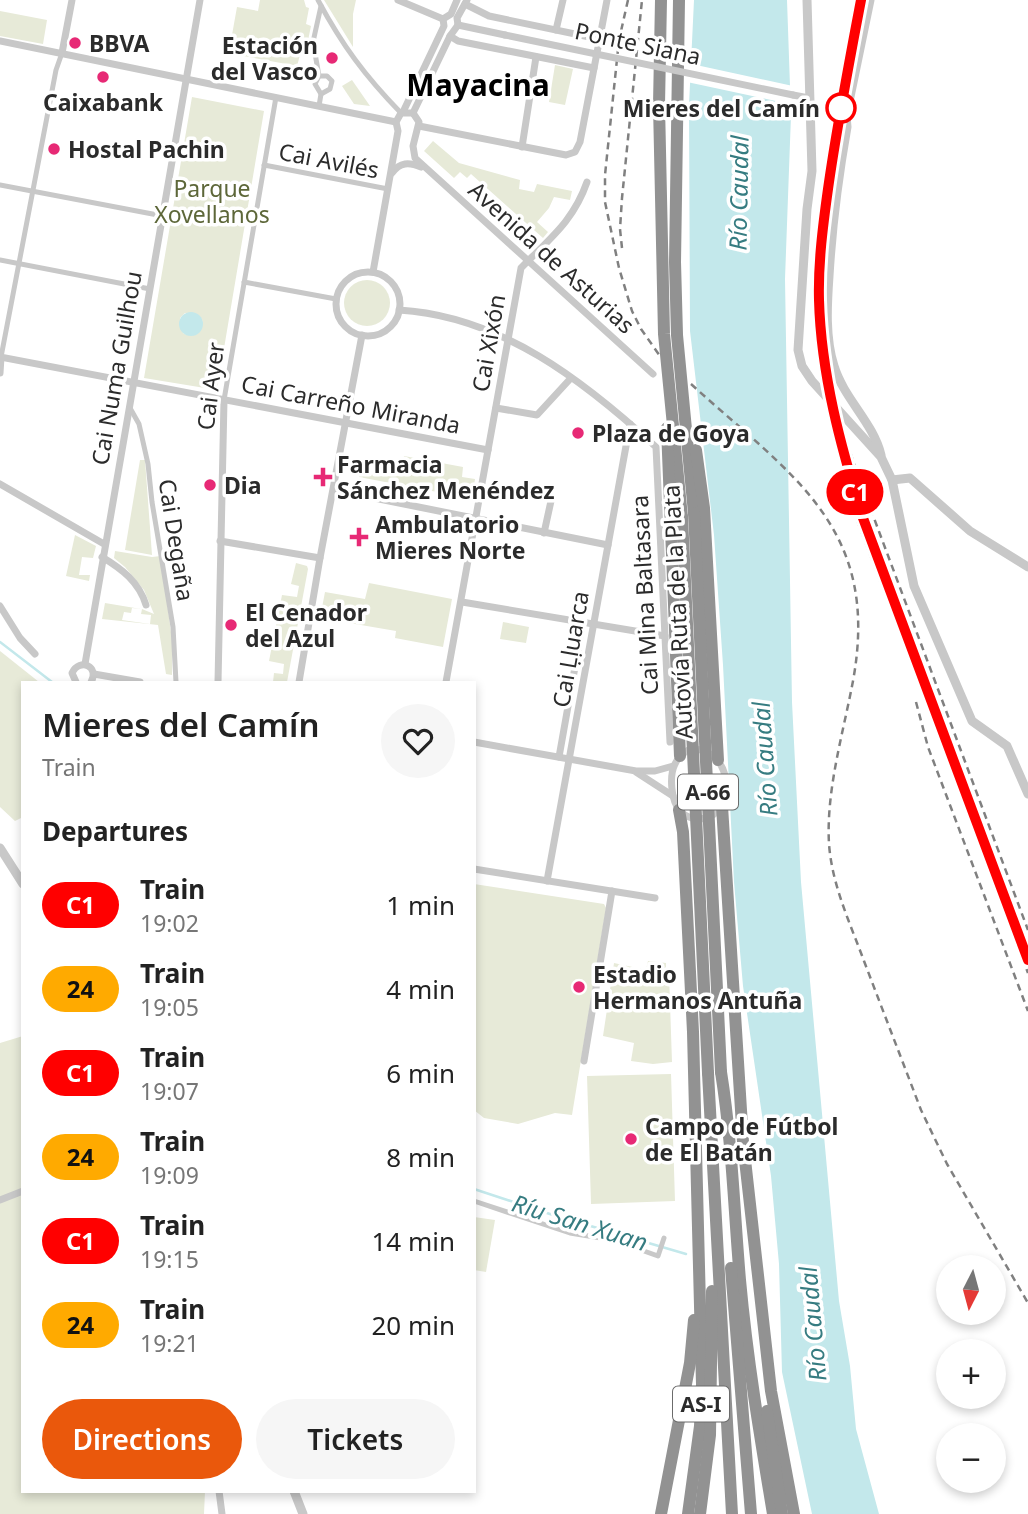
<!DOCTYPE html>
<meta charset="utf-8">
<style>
body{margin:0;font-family:"Noto Sans",sans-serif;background:#f6f6f6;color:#222;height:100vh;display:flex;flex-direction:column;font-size:26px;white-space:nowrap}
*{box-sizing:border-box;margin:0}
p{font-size:23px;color:#767676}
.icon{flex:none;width:38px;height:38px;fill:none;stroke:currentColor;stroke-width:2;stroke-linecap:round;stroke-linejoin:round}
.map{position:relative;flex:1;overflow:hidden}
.panel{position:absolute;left:21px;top:681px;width:455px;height:812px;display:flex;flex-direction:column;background:#fff;border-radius:0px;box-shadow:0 4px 10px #0003}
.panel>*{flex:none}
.badge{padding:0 14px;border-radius:23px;font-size:24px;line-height:46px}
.needle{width:46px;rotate:186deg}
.fabs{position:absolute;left:936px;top:1255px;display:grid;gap:14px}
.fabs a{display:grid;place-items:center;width:70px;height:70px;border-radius:50%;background:#fff;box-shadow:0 4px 10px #0003;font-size:35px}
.map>.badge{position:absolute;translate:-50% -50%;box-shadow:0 0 0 4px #fff}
h2{padding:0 21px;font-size:26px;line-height:63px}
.round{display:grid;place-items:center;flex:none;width:74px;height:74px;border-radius:37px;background:#f6f6f6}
.overview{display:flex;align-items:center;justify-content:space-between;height:119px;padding:0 21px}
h1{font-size:33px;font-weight:600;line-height:52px}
.primary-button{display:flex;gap:14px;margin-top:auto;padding:14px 21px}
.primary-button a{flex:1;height:80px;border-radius:42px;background:#ea580c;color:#fff;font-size:28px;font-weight:600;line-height:80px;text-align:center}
.primary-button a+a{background:#f6f6f6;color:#222}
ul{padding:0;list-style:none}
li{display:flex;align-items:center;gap:21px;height:84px;padding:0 21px}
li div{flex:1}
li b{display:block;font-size:26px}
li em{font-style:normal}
li .badge{min-width:77px;font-weight:700;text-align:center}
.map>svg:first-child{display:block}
.green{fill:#e7ead8;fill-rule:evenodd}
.water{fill:#c3e8eb}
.pier{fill:#fff}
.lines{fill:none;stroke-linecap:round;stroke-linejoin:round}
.stream{stroke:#c3e8eb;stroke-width:2.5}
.pedestrian{stroke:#c8c8c8;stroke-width:5}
.minor{stroke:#c8c8c8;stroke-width:7}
.tertiary{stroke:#c8c8c8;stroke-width:9}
.motorway{stroke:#929292;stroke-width:12}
.rail{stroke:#808080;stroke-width:2.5;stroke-dasharray:7 5;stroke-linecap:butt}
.minor-bridge{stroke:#c8c8c8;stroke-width:7}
.motorway-bridge{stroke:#929292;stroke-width:12}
.line-casing{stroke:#fff;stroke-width:16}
.line{stroke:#f00;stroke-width:10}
.poi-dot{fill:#e72975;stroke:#fff;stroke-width:2.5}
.stop-dot{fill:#fff;stroke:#f00;stroke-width:3.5}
.labels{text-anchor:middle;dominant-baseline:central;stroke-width:7;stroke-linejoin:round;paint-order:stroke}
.shield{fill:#fff;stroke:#6b6b6b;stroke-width:2}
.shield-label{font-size:21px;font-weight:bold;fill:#2b2b2b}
.poi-label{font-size:23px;font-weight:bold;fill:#2b2b2b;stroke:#fff;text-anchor:start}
.street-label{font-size:23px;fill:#2b2b2b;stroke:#fff}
.stop-label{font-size:23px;font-weight:bold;fill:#2b2b2b;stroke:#fff;text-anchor:end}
.park-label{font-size:23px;fill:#5d6739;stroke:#fff}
.water-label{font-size:24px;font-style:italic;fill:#367c81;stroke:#fff}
.district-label{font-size:30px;font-weight:bold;fill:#000;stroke:#fff}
</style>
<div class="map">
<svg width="1028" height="1514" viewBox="0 0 1028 1514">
<rect width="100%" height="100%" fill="#fff"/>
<g class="green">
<path d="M260,0H304L306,7L309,8L306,24L311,26L305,55H300L297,66L238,55L230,46L237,7L258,11Z"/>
<path d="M324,0H356L353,14V47Z"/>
<path d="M0,11L47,20L43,44L0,36Z"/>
<path d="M555,65L573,69L565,105L549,102Z"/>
<path d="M352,80L370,106L354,104L342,86Z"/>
<path d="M192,97L264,111L217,390L144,378ZM185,313L202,319C204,332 194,339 183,333L180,318Z"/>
<path d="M433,141L459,163L520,180L519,189L534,192L537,184L572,191L570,200L554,197L549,208L537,222L548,232L543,238L471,174L467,178L460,172L454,178L424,151Z"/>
<circle cx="367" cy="303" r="23"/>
<path d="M404,456L463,467L462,477L475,479L474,486L460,484L458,496L359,477L361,465L349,462V460L376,465L377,459L402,463Z"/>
<path d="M140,460H145L152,555L125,550Z"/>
<path d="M75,535L96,546L93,558L82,557L79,575H90L89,581L66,576Z"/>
<path d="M115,551L152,557L161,556L172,640V675L166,674L158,625L102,619L105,603L141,609L132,608L131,613L124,612L122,620L150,624L151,615L141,614L142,609L154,614L144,590L125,567L114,558Z"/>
<path d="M296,563L307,566L308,569L287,682H273L274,673L283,674L284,664L269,661L282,595L297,597L299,586L291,584Z"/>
<path d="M369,583L452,599L443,647L395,638L396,631L320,618L325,592L365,599Z"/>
<path d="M503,622L529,627L526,643L500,639Z"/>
<path d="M0,651L39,682H23V817L15,821L0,807Z"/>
<path d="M474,884L604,904L606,908L572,1115L555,1113L518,1124L484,1118L474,1110Z"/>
<path d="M648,961L666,963V969L669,974L672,1062L653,1064L631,1061L634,1043L603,1036L614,963L646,970Z"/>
<path d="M23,1036V1491H205L204,1514H0V1043Z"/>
<path d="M671,1074L675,1201L591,1204L587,1076Z"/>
<path d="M474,1217L495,1220L486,1272L474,1270Z"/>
</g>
<g class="water">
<path d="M694,0H787L791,115L785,279L792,702L801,882L839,1301L850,1366L856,1429L879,1514H812L782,1372L779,1264L771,1176L743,986L734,882L723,665L714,535L690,331L689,105Z"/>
<circle cx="191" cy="324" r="12"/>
</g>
<path class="pier" d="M687,63L793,86L794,105L687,82Z"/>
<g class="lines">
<g class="stream">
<path d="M0,642L52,682"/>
<path d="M474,1189L553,1215L686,1254"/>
</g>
<g class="pedestrian">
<path d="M318,0C342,45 365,76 401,113"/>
<path d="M319,76H327L332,81L330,89L321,94"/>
<path d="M319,106L321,94L315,84L319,76L313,42L321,6"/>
<path d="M264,165L388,189"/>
<path d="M0,185L163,216"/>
<path d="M0,260L150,289"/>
<path d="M244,282L336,299"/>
<path d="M1,357L56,70L62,53"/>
<path d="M224,400L276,97"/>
<path d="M130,408L139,424L148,464L152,502L173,627L176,682"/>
<path d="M474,1201L570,1233L613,1240L658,1256L664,1238"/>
</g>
<g class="minor">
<path d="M398,0L443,19"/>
<path d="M465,4L489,16L599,39"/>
<path d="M443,19L451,14L457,0"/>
<path d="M458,25L505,35"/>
<path d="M458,25L457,18L467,0"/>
<path d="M556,30L563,0"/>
<path d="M450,36L458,41L594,68"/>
<path d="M0,41L396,122"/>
<path d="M62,53L72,0"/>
<path d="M793,95L809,98"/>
<path d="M403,112L444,26L443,19"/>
<path d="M413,113L419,122L413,146L415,158L653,374"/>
<path d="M413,113L450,36L458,25"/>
<path d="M419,126L566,155L575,152L580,142L607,0"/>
<path d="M522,147L536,57"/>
<path d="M392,173C400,162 409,162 421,167"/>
<path d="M373,272L398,131L396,122L401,113H413"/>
<circle cx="368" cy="304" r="32"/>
<path d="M399,310C501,316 584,381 656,447L670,742"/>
<path d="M0,357L488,450"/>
<path d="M0,373L1,357"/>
<path d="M496,408L537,415L571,378"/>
<path d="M0,484L104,544"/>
<path d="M334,490L608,545"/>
<path d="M544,533L551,501"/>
<path d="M220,541L320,558"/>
<path d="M102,557C122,569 139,582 146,605"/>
<path d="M462,602L665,636"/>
<path d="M0,606L20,638L35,654"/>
<path d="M85,664L200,0"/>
<path d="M94,674L140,682"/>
<path d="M76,682L72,673C80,657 100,667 91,682"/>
<path d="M218,682L224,400"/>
<path d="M299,682L320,558L362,335"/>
<path d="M446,682L521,268C549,239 573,222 587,182"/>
<path d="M474,742L636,771H655L673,766"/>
<path d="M690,749C737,747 736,819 699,819C692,819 685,816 680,811C671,801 669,776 675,764C678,757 683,753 690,749Z"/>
<path d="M559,757L583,622"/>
<path d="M636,772L673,796"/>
<path d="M474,869L655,898"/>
<path d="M547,881L630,424"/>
<path d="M584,1061L612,891"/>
<path d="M0,1200L23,1191"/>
<path d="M219,1491L222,1514"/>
</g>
<g class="tertiary">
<path d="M807,0L812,171L807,209L798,350L802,366L812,381L881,457L892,480L914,586L972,721L1007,746L1028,794"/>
<path d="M870,0L846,116L847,127C838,178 832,225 829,276C827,305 825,338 834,366C844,399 873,422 881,455"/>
<path d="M892,480L910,478L970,531L1028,567"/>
<path d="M0,848L23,884"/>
<path d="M294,1491L303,1514"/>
</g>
<g class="motorway">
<path d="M661,0L659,105L664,334L682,517"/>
<path d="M679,0L675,262L677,335L694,513"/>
<path d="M667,428L680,756"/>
<path d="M696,450L704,508L718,760"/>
<path d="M722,806L743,1142L771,1391L794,1514"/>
<path d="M679,810L683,832L693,1032L702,1384L700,1426L688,1514"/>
<path d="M721,1072C732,1141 734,1210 740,1280C747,1358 760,1436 773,1514"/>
<path d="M708,1073L732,1514"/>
<path d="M731,1268L751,1514"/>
<path d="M767,1411L782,1514"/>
<path d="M661,1514L690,1363L694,1320"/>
<path d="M700,1514L710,1435L712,1291"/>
</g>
<g class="rail">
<path d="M628,0L619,40L605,175V202L619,268L632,311L641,329L660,356"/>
<path d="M855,0C844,61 833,122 824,184C818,223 812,262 814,301C817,376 836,448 857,520L1028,973"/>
<path d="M622,248L620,229L622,198L642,0"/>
<path d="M691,384C792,476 881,527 853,681C843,734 826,790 829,844C832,885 850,923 864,961C883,1011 902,1060 921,1110L947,1164L1028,1303"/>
<path d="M839,418L856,470L1028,930"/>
<path d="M916,702L928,747L1028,1011"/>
</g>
<path class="minor-bridge" d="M505,35L793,95"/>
<g class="motorway-bridge">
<path d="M694,513L721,1072"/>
<path d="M682,517L708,1073"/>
</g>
</g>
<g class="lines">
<defs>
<path id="line" d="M861,0C849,63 837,125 828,189C823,225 818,263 819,300C821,374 841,448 863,518L1028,960"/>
</defs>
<use href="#line" class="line-casing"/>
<use href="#line" class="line"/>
</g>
<g class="poi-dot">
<circle cx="75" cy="43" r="7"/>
<circle cx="332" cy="58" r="7"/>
<circle cx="103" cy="77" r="7"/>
<circle cx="54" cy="149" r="7"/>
<circle cx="578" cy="433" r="7"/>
<path d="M319.5 466.5h7v7h7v7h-7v7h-7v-7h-7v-7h7z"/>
<circle cx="210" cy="485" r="7"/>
<path d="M355.5 526.5h7v7h7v7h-7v7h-7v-7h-7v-7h7z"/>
<circle cx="231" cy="625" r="7"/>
<circle cx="579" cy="987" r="7"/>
<circle cx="631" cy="1139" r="7"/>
</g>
<circle class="stop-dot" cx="841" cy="108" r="14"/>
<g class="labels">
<g class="shield">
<rect x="678" y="774.5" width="60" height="35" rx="5"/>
<rect x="673" y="1386.5" width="56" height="35" rx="5"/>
</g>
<g class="shield-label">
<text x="708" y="792">A-66</text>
<text x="701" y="1404">AS-I</text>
</g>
<g class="poi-label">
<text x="89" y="43">BBVA</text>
<text x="318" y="45" text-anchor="end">Estación<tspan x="318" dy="26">del Vasco</tspan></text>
<text x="103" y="102" text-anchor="middle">Caixabank</text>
<text x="68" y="149">Hostal Pachin</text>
<text x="592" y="433">Plaza de Goya</text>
<text x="337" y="464">Farmacia<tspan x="337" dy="26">Sánchez Menéndez</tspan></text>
<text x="224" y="485">Dia</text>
<text x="375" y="524">Ambulatorio<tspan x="375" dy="26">Mieres Norte</tspan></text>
<text x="245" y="612">El Cenador<tspan x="245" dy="26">del Azul</tspan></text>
<text x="593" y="974">Estadio<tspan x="593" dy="26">Hermanos Antuña</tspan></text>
<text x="645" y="1126">Campo de Fútbol<tspan x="645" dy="26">de El Batán</tspan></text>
</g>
<g class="street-label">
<text transform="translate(638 43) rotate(12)">Ponte Siana</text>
<text transform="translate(329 160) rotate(11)">Cai Avilés</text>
<text transform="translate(552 257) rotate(42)">Avenida de Asturias</text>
<text transform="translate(488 343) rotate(-80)">Cai Xixón</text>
<text transform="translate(116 368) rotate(-80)">Cai Numa Guilhou</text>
<text transform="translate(210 386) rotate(-83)">Cai Ayer</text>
<text transform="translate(351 404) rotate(11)">Cai Carreño Miranda</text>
<text transform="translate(177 540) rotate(81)">Cai Degaña</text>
<text transform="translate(644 595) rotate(-93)">Cai Mina Baltasara</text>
<text transform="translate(677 612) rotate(-93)">Autovía Ruta de la Plata</text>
<text transform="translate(570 649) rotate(-80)">Cai Ḷḷuarca</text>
</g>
<g class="stop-label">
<text x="820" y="108">Mieres del Camín</text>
</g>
<g class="park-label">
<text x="212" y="188">Parque<tspan x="212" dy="26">Xovellanos</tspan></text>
</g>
<g class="water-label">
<text transform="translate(738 193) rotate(-89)">Río Caudal</text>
<text transform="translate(764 759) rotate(-94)">Río Caudal</text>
<text transform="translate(580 1222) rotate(17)">Ríu San Xuan</text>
<text transform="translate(812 1324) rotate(-95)">Río Caudal</text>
</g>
<g class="district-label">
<text x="478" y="84">Mayacina</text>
</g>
</g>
</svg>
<div class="fabs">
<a><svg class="needle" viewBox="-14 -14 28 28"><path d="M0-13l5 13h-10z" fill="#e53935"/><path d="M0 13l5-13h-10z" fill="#767676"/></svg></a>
<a>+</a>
<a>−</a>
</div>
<b class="badge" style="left:855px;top:492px;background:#f00;color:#fff">C1</b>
<section class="panel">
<div class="overview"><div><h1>Mieres del Camín</h1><p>Train</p></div><a class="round"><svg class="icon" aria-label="heart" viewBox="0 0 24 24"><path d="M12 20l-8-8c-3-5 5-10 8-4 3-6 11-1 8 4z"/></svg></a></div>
<h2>Departures</h2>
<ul>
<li><span class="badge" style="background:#f00;color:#fff">C1</span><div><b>Train</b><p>19:02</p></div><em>1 min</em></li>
<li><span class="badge" style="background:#fa0;color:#111">24</span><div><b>Train</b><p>19:05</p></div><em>4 min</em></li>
<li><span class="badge" style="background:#f00;color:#fff">C1</span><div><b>Train</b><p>19:07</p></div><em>6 min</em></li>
<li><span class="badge" style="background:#fa0;color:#111">24</span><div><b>Train</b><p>19:09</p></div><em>8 min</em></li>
<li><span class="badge" style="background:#f00;color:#fff">C1</span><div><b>Train</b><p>19:15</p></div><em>14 min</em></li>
<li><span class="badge" style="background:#fa0;color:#111">24</span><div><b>Train</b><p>19:21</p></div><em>20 min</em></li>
</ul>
<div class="primary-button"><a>Directions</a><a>Tickets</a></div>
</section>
</div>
